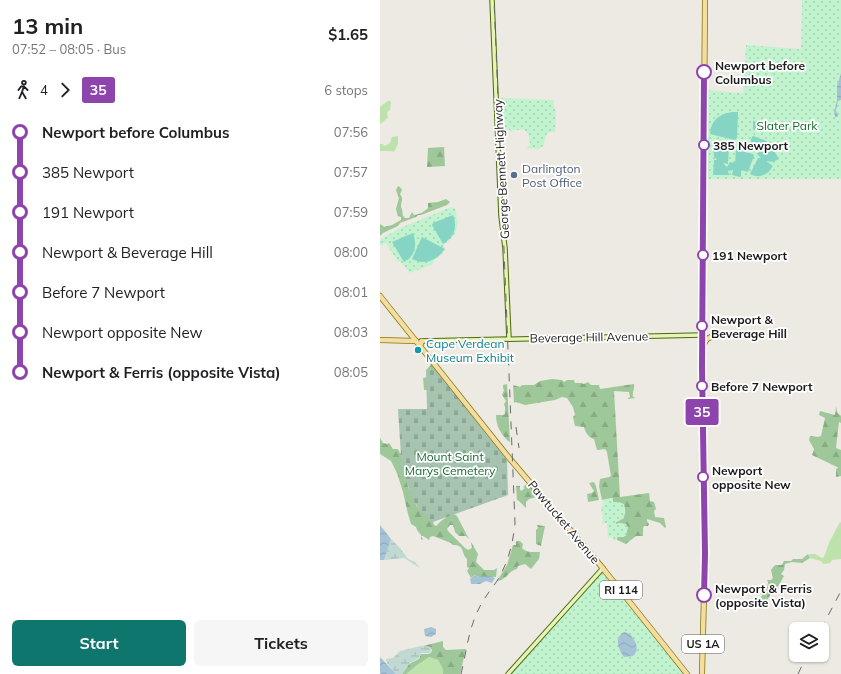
<!DOCTYPE html>
<meta charset="utf-8">
<style>
body{margin:0;font-family:Mulish,sans-serif;background:#f6f6f6;color:#202124;height:100vh;display:flex;flex-direction:column;font-size:15px;white-space:nowrap}
*{box-sizing:border-box;margin:0}
p{font-size:13px;color:#757577}
.icon{flex:none;width:22px;height:22px;fill:none;stroke:currentColor;stroke-width:2;stroke-linecap:round;stroke-linejoin:round}
.map{position:relative;flex:1;overflow:hidden}
.sheet{display:flex;flex-direction:column;background:#fff;width:380px}
.sheet>*{flex:none}
.badge{padding:0 8px;border-radius:3px;font-size:14px;line-height:26px}
.fabs{position:absolute;left:409px;top:622px;display:grid;gap:8px}
.fabs a{display:grid;place-items:center;width:40px;height:40px;border-radius:6px;background:#fff;box-shadow:0 1px 3px #0004;font-size:20px}
.map>.badge{position:absolute;translate:-50% -50%;box-shadow:0 0 0 2px #fff}
.legs{display:flex;align-items:center;gap:6px;height:44px;padding:0 12px;font-size:13px}
.legs p{margin-inline-start:auto}
.summary{display:flex;align-items:center;justify-content:space-between;height:68px;padding:0 12px}
h1{font-size:22px;font-weight:700;line-height:30px}
.cta{display:flex;gap:8px;margin-top:auto;padding:8px 12px}
.cta a{flex:1;height:46px;border-radius:6px;background:#0f766e;color:#fff;font-size:16px;font-weight:700;line-height:46px;text-align:center}
.cta a+a{background:#f6f6f6;color:#202124}
ul{padding:0 12px;list-style:none}
li{display:flex;align-items:center;gap:14px;height:40px;font-size:15px}
li i{display:grid;place-items:center;width:6px;height:100%;margin:0 5px;background:currentColor}
li i::after{content:'';width:10px;height:10px;margin:-5px;border:3px solid;border-radius:50%;background:#fff}
li p{margin-inline-start:auto}
li:first-child i{background:linear-gradient(#0000 50%,currentColor 0)}
li:last-child i{background:linear-gradient(currentColor 50%,#0000 0)}
main{display:flex;flex:1;min-height:0}
.map>svg:first-child{display:block}
.grass{fill:#bde2ab}
.forest{fill:url(#forest-firs)}
.wetland{fill:url(#wetland-marsh)}
.cemetery{fill:url(#cemetery-stones)}
.park{fill:url(#park-dots)}
.pitch{fill:#86d5c4}
.water{fill:url(#water-waves)}
.lines{fill:none;stroke-linecap:round;stroke-linejoin:round}
.secondary-casing{stroke:#4e670e;stroke-width:5.5}
.primary-casing{stroke:#86730d;stroke-width:6}
.secondary{stroke:#e6f3b9;stroke-width:3.5}
.primary{stroke:#f3dda0;stroke-width:4.5}
.rail{stroke:#696969;stroke-width:1;stroke-dasharray:8 8;stroke-linecap:butt}
.line-1-casing{stroke:#fff;stroke-width:9}
.line-1{stroke:#8e44ad;stroke-width:6}
.stop-1-dot{fill:#fff;stroke:#8e44ad;stroke-width:2}
.service-dot{fill:#5c6f8a;stroke:#fff;stroke-width:1.5}
.culture-dot{fill:#0f9aa8;stroke:#fff;stroke-width:1.5}
.labels{text-anchor:middle;dominant-baseline:central;stroke-width:3.5;stroke-linejoin:round;paint-order:stroke}
.shield{fill:#fff;stroke:#5f5f5f;stroke-width:1}
.shield-label{font-size:11px;font-weight:bold;fill:#1b1b1b}
.stop-label{font-size:12px;font-weight:bold;fill:#1b1b1b;stroke:#fff;text-anchor:start}
.park-label{font-size:12px;fill:#156e2c;stroke:#fff}
.service-label{font-size:12px;fill:#4e5e75;stroke:#fff;text-anchor:start}
.street-label{font-size:12px;fill:#1b1b1b;stroke:#fff}
.culture-label{font-size:12px;fill:#0d838f;stroke:#fff;text-anchor:start}
</style>
<main>
<section class="sheet">
<div class="summary"><div><h1>13 min</h1><p>07:52 – 08:05 · Bus</p></div><b>$1.65</b></div>
<div class="legs"><svg class="icon" aria-label="walk" viewBox="0 0 24 24"><circle cx="13" cy="4" r="2"/><path d="M13 8l-2 6 4 7M11 14l-3 7M7 12l3-4h3l4 4"/></svg>4<svg class="icon" aria-label="forward" viewBox="0 0 24 24"><path d="M9 5l7 7-7 7"/></svg><b class="badge" style="background:#8e44ad;color:#fff">35</b><p>6 stops</p></div>
<ul>
<li><i style="color:#8e44ad"></i><b>Newport before Columbus</b><p>07:56</p></li>
<li><i style="color:#8e44ad"></i><span>385 Newport</span><p>07:57</p></li>
<li><i style="color:#8e44ad"></i><span>191 Newport</span><p>07:59</p></li>
<li><i style="color:#8e44ad"></i><span>Newport &amp; Beverage Hill</span><p>08:00</p></li>
<li><i style="color:#8e44ad"></i><span>Before 7 Newport</span><p>08:01</p></li>
<li><i style="color:#8e44ad"></i><span>Newport opposite New</span><p>08:03</p></li>
<li><i style="color:#8e44ad"></i><b>Newport &amp; Ferris (opposite Vista)</b><p>08:05</p></li>
</ul>
<div class="cta"><a>Start</a><a>Tickets</a></div>
</section>
<div class="map">
<svg width="461" height="674" viewBox="0 0 461 674">
<defs>
<pattern id="forest-firs" width="22" height="20" patternUnits="userSpaceOnUse"><rect width="22" height="20" fill="#9fc89a"/><path d="M5 1l3.5 6h-7zM16 11l3.5 6h-7z" fill="#88ab84"/></pattern>
<pattern id="wetland-marsh" width="20" height="14" patternUnits="userSpaceOnUse"><rect width="20" height="14" fill="#c0d9d2"/><path d="M1 5h8M5 5V1M11 12h8M15 12V8" fill="none" stroke="#a4bab4"/></pattern>
<pattern id="cemetery-stones" width="16" height="16" patternUnits="userSpaceOnUse"><rect width="16" height="16" fill="#a5c3af"/><path d="M2 7V4a2 2 0 0 1 4 0v3zM10 15v-3a2 2 0 0 1 4 0v3z" fill="#8da796"/></pattern>
<pattern id="park-dots" width="8" height="8" patternUnits="userSpaceOnUse"><rect width="8" height="8" fill="#c1f3ce"/><path d="M2 2h.1M6 6h.1" fill="none" stroke="#a5d0b0" stroke-width="1.8" stroke-linecap="round"/></pattern>
<pattern id="water-waves" width="16" height="10" patternUnits="userSpaceOnUse"><rect width="16" height="10" fill="#a5c3d6"/><path d="M0 5q4-4 8 0t8 0" fill="none" stroke="#8da7b7"/></pattern>
</defs>
<rect width="100%" height="100%" fill="#eceae2"/>
<g class="grass">
<path d="M8,101H11L10,110L7,112L8,118L0,124V107Z"/>
<path d="M18,136V144L14,152L11,151H0V144H2L5,146L10,143L12,137Z"/>
<path d="M460,522L461,523V559L452,560L450,563L443,564L441,561L430,558L429,554H435L442,558L444,557L449,543Z"/>
<path d="M49,657L58,660L63,669V674H26L34,666Z"/>
</g>
<g class="forest">
<path d="M64,147L65,166L47,167L48,148Z"/>
<path d="M18,186L20,187L22,190L20,194C24,199 21,201 21,207L22,209L23,216L25,218H29L32,212L34,215C39,215 45,211 48,208V203L58,202L66,199L70,202L67,205L41,215H38L36,217L20,223L18,226L3,233L0,236V224L4,227L12,225L21,220V217L18,216L16,209L19,198L16,190Z"/>
<path d="M53,363L62,374L47,390H44L43,378L48,377L46,370Z"/>
<path d="M172,379L182,380L184,382L187,380H194L195,383H201L204,384L208,382L211,385H219L220,389L254,384C255,389 252,392 253,397L256,398L247,399L250,397L249,392L234,391L240,497L269,493L270,501L274,502L276,509L274,511L275,517L284,518L286,527L285,528L280,523L267,519V521L269,524L268,526H264L263,528V536H256L246,544L237,540V537H244L240,523L236,524V522L244,518L233,503L232,498L222,500L219,486L220,479L229,477L231,476L227,452L225,449L217,450L214,439C209,438 205,432 204,427L195,426L193,417L195,415L193,407L187,398L182,397L175,400L145,405L136,402L134,403L133,385L140,387L142,385H154L160,381Z"/>
<path d="M123,383V385L127,384L130,442L128,441C121,434 116,426 116,415H123L125,414V407L124,404L126,401L122,395L124,390L123,388Z"/>
<path d="M456,406L457,412L461,416V423L459,422L456,448L461,450V476L456,477V469L458,468L457,467L432,455L434,449L429,440L430,436L438,437L441,436L445,418L439,415L440,411L455,415Z"/>
<path d="M0,438L3,443L7,444L9,443L13,449H18L20,453L24,454L28,487L32,493L36,505L52,519L54,525L56,526C61,521 66,516 74,514L77,516L89,539L86,536H79L75,532L73,525H70L67,529L68,531L85,548L88,550L92,548L91,542L98,554L96,562L104,570H114L117,568L116,577H99L95,575L91,578L87,571L89,568L87,567V559C81,553 85,545 73,545L71,543L53,536L50,537L49,540L43,536H41L43,539L42,540L41,539V535L37,530L36,527L31,524L28,514L23,492L17,473L11,461L0,454Z"/>
<path d="M149,482L160,494L157,497L149,499L146,502V508L139,501L137,500L136,486H140V489L141,491L145,488L143,487Z"/>
<path d="M214,482L216,486L219,500L208,502L207,494L212,493L214,491L209,483Z"/>
<path d="M157,525L165,526L161,546L156,544V530L158,528Z"/>
<path d="M136,541H140L143,544L142,548C147,553 153,552 160,552L159,559L151,569L145,564L138,566L137,569C129,570 127,580 117,581L127,565L133,545H136Z"/>
<path d="M428,554L430,558L422,563L412,562L405,564L404,570L401,574L404,576L396,590L393,591L385,603L381,605L382,604L378,600C383,595 388,589 388,582L387,580H391L393,578L391,570C396,564 393,565 402,565L404,561H411L413,559H422Z"/>
<path d="M63,641V647L66,650L86,649L80,674H63V669L58,660L49,657L37,665L26,674H22L29,664L39,659L41,654H48L51,653L52,650L50,647L43,646Z"/>
</g>
<g class="wetland">
<path d="M11,539L20,548L28,559L35,562L40,568L24,558L4,560Z"/>
<path d="M41,646L50,647L51,649L50,653H41L39,658L30,663L22,674H16L7,663L6,659L13,658L20,651Z"/>
</g>
<path class="cemetery" d="M46,370H56L127,458L128,495L53,522L46,516L35,503L22,471L18,409H47Z"/>
<g class="park">
<path d="M422,0H461V179H324V90L363,93L366,45L421,49Z"/>
<path d="M117,98L173,100L176,114L175,132H170L167,133L163,146L159,149L146,148L150,145L149,136L145,130C136,129 126,134 121,124L118,123Z"/>
<path d="M71,207L75,208C79,225 79,235 63,245L65,248L61,255L53,261V264L30,273L20,261L18,262L6,243L0,246V240L18,229Z"/>
<path d="M233,498V502H239L244,504C247,513 245,519 236,522V524L240,523L246,524L248,527L246,536L238,537L236,540L234,541L233,536L228,538L227,523L222,524L223,520L221,507L223,505V500Z"/>
<path d="M223,569L307,674H129Z"/>
</g>
<g class="pitch">
<path d="M352,112H358L357,138L355,140L330,134C331,120 339,114 352,112Z"/>
<path d="M373,121L379,122L383,130H373Z"/>
<path d="M373,136L387,141C383,150 377,152 368,151L372,137Z"/>
<path d="M390,144L399,159L393,162L386,161L393,166C388,175 379,179 370,174L378,158H381L377,154Z"/>
<path d="M341,147H349L348,164L343,163L347,167L350,162L355,163L356,150L373,154L374,156L368,172L361,170V176L360,177L352,175L353,170L348,171L349,175H333L334,160H337L334,156L333,148Z"/>
<path d="M73,215C78,228 74,237 63,244L52,225L53,223Z"/>
<path d="M33,233C37,244 36,256 24,262L12,242Z"/>
<path d="M42,237L65,249C57,260 45,266 32,259Z"/>
</g>
<g class="water">
<path d="M461,73V100L458,101L456,111L458,115L457,117H455L454,111L457,101V86Z"/>
<path d="M0,525L11,539L4,560H0Z"/>
<path d="M96,575L99,577L110,576L115,578L112,583L106,581L100,584H91L90,579Z"/>
<path d="M51,627L56,629V634L51,637L45,636L44,629Z"/>
<path d="M244,632C252,633 259,645 256,652L253,656L244,657C238,649 234,638 244,632Z"/>
<path d="M0,657L16,674H0Z"/>
</g>
<g class="lines">
<defs>
<g id="secondary">
<path d="M112,0L121,216L125,248L129,339"/>
<path d="M41,341L322,335"/>
<path d="M128,674L223,568"/>
</g>
<g id="primary">
<path d="M0,296L130,459L221,566L307,674"/>
<path d="M0,340L36,341"/>
<path d="M323,345L327,339L333,336"/>
<path d="M40,346L42,341"/>
<path d="M322,674L325,554L322,372L325,0"/>
</g>
</defs>
<use href="#secondary" class="secondary-casing"/>
<use href="#primary" class="primary-casing"/>
<use href="#secondary" class="secondary"/>
<use href="#primary" class="primary"/>
<g class="rail">
<path d="M136,427L139,448"/>
<path d="M441,629L461,591"/>
<path d="M81,674C86,654 88,633 96,615C101,602 109,592 117,581C128,563 133,544 135,523L114,0"/>
<path d="M418,674L427,655"/>
</g>
</g>
<g class="lines">
<defs>
<path id="line-1" d="M324,595L325,554L322,368L324,72"/>
</defs>
<use href="#line-1" class="line-1-casing"/>
<use href="#line-1" class="line-1"/>
</g>
<g class="stop-1-dot">
<circle cx="324" cy="72" r="7"/>
<circle cx="324" cy="145" r="5"/>
<circle cx="323" cy="255" r="5"/>
<circle cx="322" cy="326" r="5"/>
<circle cx="322" cy="386" r="5"/>
<circle cx="323" cy="477" r="5"/>
<circle cx="324" cy="595" r="7"/>
</g>
<circle class="service-dot" cx="134" cy="175" r="4"/>
<circle class="culture-dot" cx="38" cy="350" r="4"/>
<g class="labels">
<g class="shield">
<rect x="220" y="581" width="42" height="18" rx="3"/>
<rect x="302" y="635" width="42" height="18" rx="3"/>
</g>
<g class="shield-label">
<text x="241" y="590">RI 114</text>
<text x="323" y="644">US 1A</text>
</g>
<g class="stop-label">
<text x="335" y="65">Newport before<tspan x="335" dy="14">Columbus</tspan></text>
<text x="333" y="145">385 Newport</text>
<text x="332" y="255">191 Newport</text>
<text x="331" y="319">Newport &amp;<tspan x="331" dy="14">Beverage Hill</tspan></text>
<text x="331" y="386">Before 7 Newport</text>
<text x="332" y="470">Newport<tspan x="332" dy="14">opposite New</tspan></text>
<text x="335" y="588">Newport &amp; Ferris<tspan x="335" dy="14">(opposite Vista)</tspan></text>
</g>
<g class="park-label">
<text x="407" y="125">Slater Park</text>
<text x="70" y="456">Mount Saint<tspan x="70" dy="14">Marys Cemetery</tspan></text>
</g>
<g class="service-label">
<text x="142" y="168">Darlington<tspan x="142" dy="14">Post Office</tspan></text>
</g>
<g class="street-label">
<text transform="translate(121 169) rotate(-93)">George Bennett Highway</text>
<text transform="translate(209 337) rotate(-1)">Beverage Hill Avenue</text>
<text transform="translate(184 522) rotate(50)">Pawtucket Avenue</text>
</g>
<g class="culture-label">
<text x="46" y="343">Cape Verdean<tspan x="46" dy="14">Museum Exhibit</tspan></text>
</g>
</g>
</svg>
<div class="fabs">
<a><svg class="icon" aria-label="layers" viewBox="0 0 24 24"><path d="M12 4l9 5-9 5-9-5zM3 14l9 5 9-5"/></svg></a>
</div>
<b class="badge" style="left:322px;top:412px;background:#8e44ad;color:#fff">35</b>
</div>
</main>
